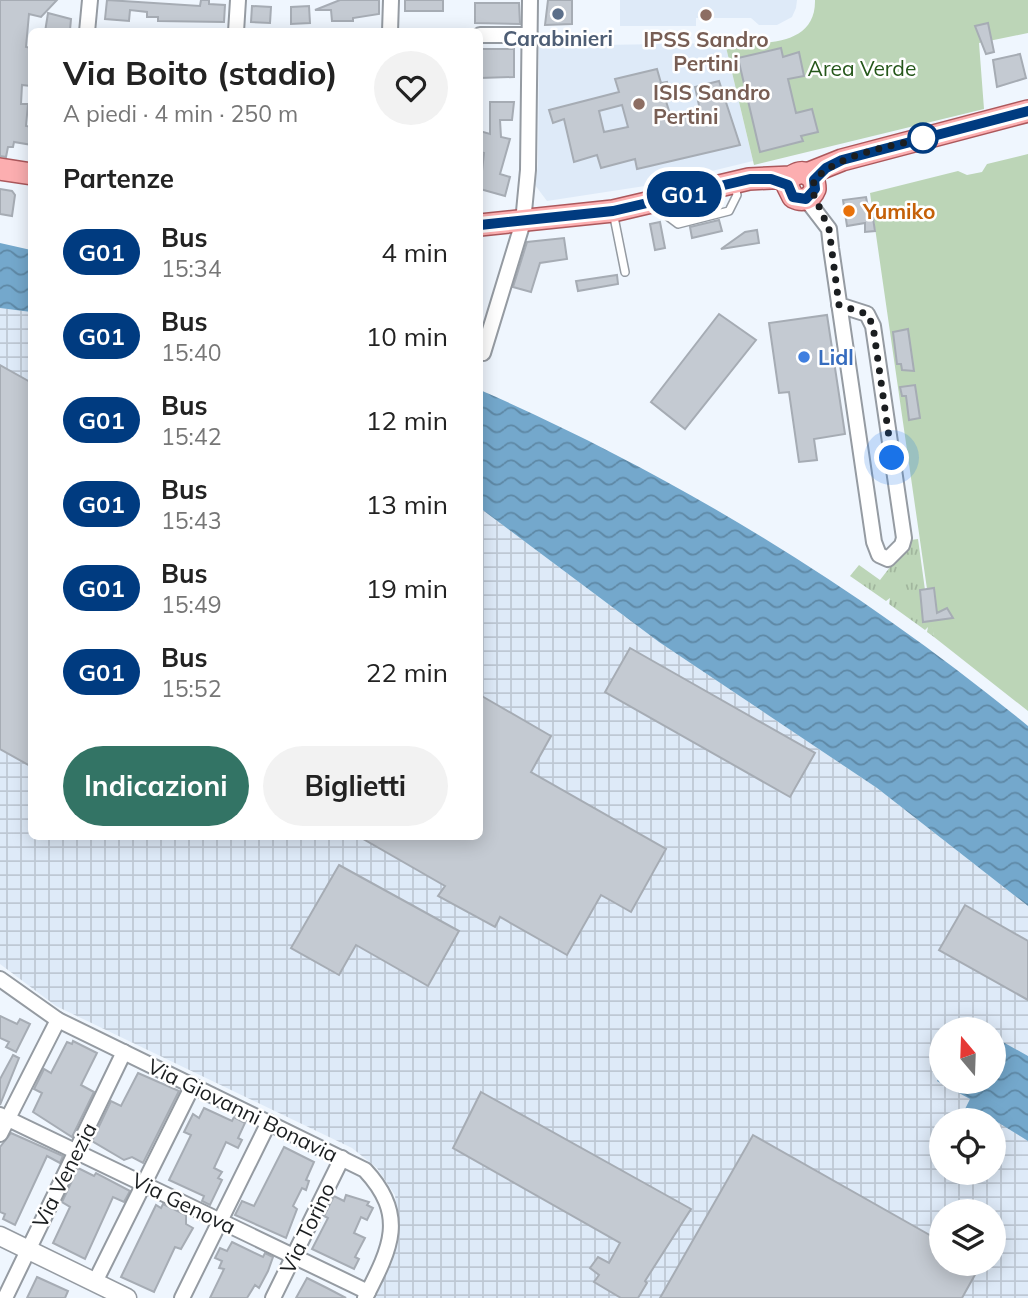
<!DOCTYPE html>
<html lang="it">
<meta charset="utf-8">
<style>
body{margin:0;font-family:Mulish,sans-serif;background:#f2f2f2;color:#222;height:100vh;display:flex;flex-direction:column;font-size:26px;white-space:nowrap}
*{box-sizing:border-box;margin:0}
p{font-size:23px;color:#767676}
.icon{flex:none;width:38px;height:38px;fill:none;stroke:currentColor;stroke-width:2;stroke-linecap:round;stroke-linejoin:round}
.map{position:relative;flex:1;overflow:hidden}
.details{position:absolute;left:28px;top:28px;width:455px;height:812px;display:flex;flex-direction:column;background:#fff;border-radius:10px;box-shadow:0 4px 18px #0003}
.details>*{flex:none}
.badge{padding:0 14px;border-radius:23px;font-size:24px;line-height:46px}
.needle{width:46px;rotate:341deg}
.tools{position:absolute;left:929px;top:1017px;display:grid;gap:14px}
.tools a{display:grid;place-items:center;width:77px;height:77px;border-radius:50%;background:#fff;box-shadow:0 4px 18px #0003;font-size:35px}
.you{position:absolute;width:35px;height:35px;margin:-18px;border:5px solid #fff;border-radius:50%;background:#1a73e8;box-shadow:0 0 0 10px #1a73e833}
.map>.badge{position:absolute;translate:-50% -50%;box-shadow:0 0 0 4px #fff}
h2{padding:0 35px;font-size:26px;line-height:63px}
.round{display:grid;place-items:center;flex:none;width:74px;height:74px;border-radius:37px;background:#f2f2f2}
.head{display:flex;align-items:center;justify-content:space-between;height:119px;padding:0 35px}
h1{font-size:33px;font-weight:700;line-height:52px}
.action{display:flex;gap:14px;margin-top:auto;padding:14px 35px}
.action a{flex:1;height:80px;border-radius:42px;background:#337465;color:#fff;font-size:28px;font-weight:700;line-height:80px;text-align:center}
.action a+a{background:#f2f2f2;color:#222}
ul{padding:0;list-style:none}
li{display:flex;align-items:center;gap:21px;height:84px;padding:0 35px}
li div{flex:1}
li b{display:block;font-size:26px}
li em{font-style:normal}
li .badge{min-width:77px;font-weight:700;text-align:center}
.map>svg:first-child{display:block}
.built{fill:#deeaf8}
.industrial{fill:url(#industrial-grid);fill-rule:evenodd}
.grass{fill:url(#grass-tufts)}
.park{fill:#bcd5b7}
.water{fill:url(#water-waves)}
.building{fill:#c4cad2;stroke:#a6acb4;stroke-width:2;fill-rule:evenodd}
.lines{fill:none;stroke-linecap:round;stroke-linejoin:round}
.service-casing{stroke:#959ba2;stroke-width:10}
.minor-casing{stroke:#959ba2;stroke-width:18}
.tertiary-casing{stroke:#959ba2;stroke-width:21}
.primary-casing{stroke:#ac585c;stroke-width:24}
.service{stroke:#fff;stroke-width:7}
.minor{stroke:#fff;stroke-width:14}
.tertiary{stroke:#fff;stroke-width:18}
.primary{stroke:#fcaeb0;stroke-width:21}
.line-casing{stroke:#fff;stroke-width:16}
.line{stroke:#003b80;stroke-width:10}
.walk{stroke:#1b1e20;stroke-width:7;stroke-dasharray:0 12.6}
.service-dot{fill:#5c6f8a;stroke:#fff;stroke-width:2.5}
.education-dot{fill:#8d6e63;stroke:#fff;stroke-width:2.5}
.stop-dot{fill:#fff;stroke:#003b80;stroke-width:3.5}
.food-dot{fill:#e8710a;stroke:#fff;stroke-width:2.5}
.shop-dot{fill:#3f7fe0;stroke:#fff;stroke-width:2.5}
.labels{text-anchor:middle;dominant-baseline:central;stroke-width:5;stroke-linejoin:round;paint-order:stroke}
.service-label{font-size:21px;font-weight:bold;fill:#4e5e75;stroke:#fff}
.education-label{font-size:21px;font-weight:bold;fill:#785e54;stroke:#fff}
.park-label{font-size:21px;fill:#25571a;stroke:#fff}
.food-label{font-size:21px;font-weight:bold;fill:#c56008;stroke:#fff;text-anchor:start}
.shop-label{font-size:21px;font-weight:bold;fill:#366cbe;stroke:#fff;text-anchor:start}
.street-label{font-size:21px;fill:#1b1e20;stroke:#fff}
</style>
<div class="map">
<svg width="1028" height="1298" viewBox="0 0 1028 1298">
<defs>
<pattern id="industrial-grid" width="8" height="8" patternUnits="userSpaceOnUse" patternTransform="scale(1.75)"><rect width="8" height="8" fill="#deeaf8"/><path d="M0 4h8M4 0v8" fill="none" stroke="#bec8d4"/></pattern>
<pattern id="grass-tufts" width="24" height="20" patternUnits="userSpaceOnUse" patternTransform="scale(1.75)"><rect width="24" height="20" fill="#bcd5b7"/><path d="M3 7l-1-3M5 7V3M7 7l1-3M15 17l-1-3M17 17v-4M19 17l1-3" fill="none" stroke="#a1b69d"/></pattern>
<pattern id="water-waves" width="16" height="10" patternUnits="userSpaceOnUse" patternTransform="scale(1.75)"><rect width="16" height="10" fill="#74a8cc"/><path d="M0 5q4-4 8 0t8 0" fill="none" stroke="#5e88a5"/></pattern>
</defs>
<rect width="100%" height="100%" fill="#eff6fe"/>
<g class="built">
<path d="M620,0H797L796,8L792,17L777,25H759L751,18H696V26H620Z"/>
<path d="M725,43L753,161L658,184L547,201L535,185L538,165L539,46Z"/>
</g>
<path class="industrial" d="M0,308L31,312L32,836H480V508L659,642L877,788L1028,906V1298H373L394,1255L398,1222L395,1195L377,1168L352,1148L56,1006L0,964ZM942,1029H994V1082H942ZM942,1120H994V1172H942ZM942,1211H994V1264H942Z"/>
<path class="grass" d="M918,539L925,590V621H932L934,637L927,632L928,627L925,630L889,604L890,598L886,601L850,576L859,565L880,580L911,540Z"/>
<g class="park">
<path d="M815,0H1028V33L979,43L984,109L754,165L725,43C758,43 816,49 815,0Z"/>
<path d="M1028,154V711L934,637L931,621L925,622L920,590L927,589L870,193L958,171L967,175L982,172L987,164Z"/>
</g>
<g class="water">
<path d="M0,243L31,250V312L0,308Z"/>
<path d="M480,390C677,476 862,590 1028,726V906L877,788L659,642L480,508Z"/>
<path d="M994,1037L1028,1056V1141L994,1120H980L964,1111L970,1099L937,1081L941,1074L942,1082H994Z"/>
</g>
<g class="building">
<path d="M0,0H57L41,17L29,14L26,47L32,48V73L30,86L22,85L21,104H28L26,126L32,127V145L14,142L13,147H8L6,157L0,156Z"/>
<path d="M107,0L200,6L201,0H209V4L225,5L224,22L158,21V17H147V12L130,10L129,21L105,19Z"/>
<path d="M340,0H379V14L353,18V21H332L331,10H315Z"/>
<rect x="405" y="0" width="38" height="11"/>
<path d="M548,0H572V24L545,25Z"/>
<path d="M475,3H519L520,24L475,23Z"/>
<path d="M252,6L271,7L270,23L251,22Z"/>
<path d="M309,6L310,23L291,24V7Z"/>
<path d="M48,13L71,19L70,30L45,32Z"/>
<path d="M988,23L994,52L986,54L975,26Z"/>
<path d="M781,48L783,57L799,52L804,76L788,79L796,113L812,109L818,132L801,136L803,141L760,152L738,58Z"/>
<path d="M480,49H514V77L480,78Z"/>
<path d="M1020,54L1026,78L997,87L993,60Z"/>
<path d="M657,69L661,83L667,82L670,93L664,95L671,117L700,110L695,87L719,81L740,145L637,169L635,159L601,168L597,155L574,162L564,119L553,123L549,110L619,92L615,79ZM622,105L628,127L604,132L599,111Z"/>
<path d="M490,102H514L512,120H500L501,137L510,139L500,174L510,177L505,196L480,189L484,153L480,152V131L490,134Z"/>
<path d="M0,189L12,191L15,195L12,216L0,214Z"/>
<path d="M866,197L870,218H873L875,231L865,232V223L847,226L843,200Z"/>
<path d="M719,220L722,231L692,238L690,227Z"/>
<path d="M660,222L665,248L655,250L650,224Z"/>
<path d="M757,230L759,243L721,249L745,232Z"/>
<path d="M564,238L567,259L540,263L531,292L513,287L527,242Z"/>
<path d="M617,275L618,284L578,291L576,281Z"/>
<path d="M719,314L756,340L685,429L651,402Z"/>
<path d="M827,315L845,434L814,439L817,460L799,462L789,392L779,393L769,323Z"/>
<path d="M908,329L914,371L902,370L901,364H897L893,332Z"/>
<path d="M0,365L32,383V767L0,749Z"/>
<path d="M915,385L920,418L909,420L906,396H902L900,387Z"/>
<path d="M934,588L937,613L947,608L953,618L923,622L920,590Z"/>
<path d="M630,648L815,753L790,797L605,692Z"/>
<path d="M480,695L551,736L531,772L666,849L631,912L601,895L567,955L500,917L495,927L438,896L445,886L358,836H480Z"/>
<path d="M339,865L459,931L428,986L356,945L339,975L291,948Z"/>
<path d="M965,905L1028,941V1000L939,950Z"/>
<path d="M0,1016L17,1024L20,1019L30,1024L16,1052L6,1047L9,1042L0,1038Z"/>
<path d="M73,1041L97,1053L81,1085L94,1092L72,1137L33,1112L42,1093L34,1089L44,1069L51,1073L67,1042L72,1044Z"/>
<path d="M13,1055L19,1058L0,1105V1079Z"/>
<path d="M138,1073L179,1091L143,1163L132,1157L124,1160L92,1141L111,1101L121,1106Z"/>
<path d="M481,1092L691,1209L645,1281L647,1283L638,1298H621L594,1282L599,1275L590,1268L598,1257L609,1263L620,1243L453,1148Z"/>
<path d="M204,1108L232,1121L234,1117L245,1123L238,1138L242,1140L238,1148L226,1142L214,1168L222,1172L218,1178L222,1180L210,1205L202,1201L204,1196L169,1180L191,1135L184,1132L193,1114L199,1118Z"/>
<path d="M11,1133L63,1156L60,1163L47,1156L15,1225L3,1219L5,1214L0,1212V1147Z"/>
<path d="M753,1135L942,1242V1264H981L962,1298H660Z"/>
<path d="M284,1147L314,1162L306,1180L309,1181L306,1190L302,1188L293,1206L297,1209L286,1238L235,1215L242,1201L254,1206Z"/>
<path d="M78,1168L94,1176L96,1173L130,1191L124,1202L113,1197L85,1259L53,1243L70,1207L62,1202Z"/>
<path d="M346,1195L369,1202L367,1205L373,1208L367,1220L361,1217L354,1233L365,1238L355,1257L359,1259L354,1269L312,1249L328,1218L324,1216L334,1196L344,1201Z"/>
<path d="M163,1204L186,1215V1224L193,1228L181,1249L175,1247L154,1292L121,1277L156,1205L161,1208Z"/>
<path d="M232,1242L263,1257L265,1253L273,1257L268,1271L259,1288L255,1285L247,1298H210L224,1269L219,1268L222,1261L215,1258L220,1248L227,1251Z"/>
<path d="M37,1277L68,1291L65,1298H27Z"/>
<path d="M307,1278L327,1288L346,1298H296Z"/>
</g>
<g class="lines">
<defs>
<g id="service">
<path d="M659,201L662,212L678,224L729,211L737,195L734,183"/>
<path d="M613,212L625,272"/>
</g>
<g id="minor">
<path d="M87,32L90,0"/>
<path d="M236,32L238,0"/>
<path d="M390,32L391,0"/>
<path d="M480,35H530"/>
<path d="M806,199L829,229L831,248L874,542L879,555L888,559L902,545L904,538L873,326L867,314L839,305"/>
<path d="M483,353L523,222L528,170L530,0"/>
<path d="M0,979L58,1020L365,1170C408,1216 390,1249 365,1298"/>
<path d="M0,1115L368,1292"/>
<path d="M0,1134L58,1020"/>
<path d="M95,1282L192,1087"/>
<path d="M5,1298L124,1052"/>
<path d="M182,1298L269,1122"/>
<path d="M273,1298L342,1158"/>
</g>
<path id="tertiary" d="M0,1236L127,1298"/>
<g id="primary">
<path d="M0,169L32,174"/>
<path d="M807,174L842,160L1028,111"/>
<path d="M480,225L613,211L749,179L791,177C803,168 815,174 815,189C811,199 803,202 793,197L787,185L791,177"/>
</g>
</defs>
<use href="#service" class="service-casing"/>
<use href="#minor" class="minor-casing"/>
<use href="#tertiary" class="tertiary-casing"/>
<use href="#primary" class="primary-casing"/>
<use href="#service" class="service"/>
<use href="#minor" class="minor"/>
<use href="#tertiary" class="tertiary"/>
<use href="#primary" class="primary"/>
</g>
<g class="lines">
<defs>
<path id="line" d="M480,225L613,211L750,179H771L788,185L793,197L806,199L815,189L814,180L826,168L842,160L1028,111"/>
</defs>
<use href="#line" class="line-casing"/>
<use href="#line" class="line"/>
<path class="walk" d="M892,458L873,326L867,314L839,305L829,229L813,193L814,180C841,153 887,148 923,138"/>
</g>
<circle class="service-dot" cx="558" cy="14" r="7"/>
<g class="education-dot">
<circle cx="706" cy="15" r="7"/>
<circle cx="639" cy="104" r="7"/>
</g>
<circle class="stop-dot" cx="923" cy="138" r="14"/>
<circle class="food-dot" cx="849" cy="211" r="7"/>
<circle class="shop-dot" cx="804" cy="357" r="7"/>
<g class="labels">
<g class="service-label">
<text x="558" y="38">Carabinieri</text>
</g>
<g class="education-label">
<text x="706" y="39">IPSS Sandro<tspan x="706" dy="24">Pertini</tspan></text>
<text x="653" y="92" text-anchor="start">ISIS Sandro<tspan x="653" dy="24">Pertini</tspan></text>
</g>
<g class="park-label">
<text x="862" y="68">Area Verde</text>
</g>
<g class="food-label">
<text x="863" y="211">Yumiko</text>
</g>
<g class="shop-label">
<text x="818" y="357">Lidl</text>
</g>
<g class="street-label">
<text transform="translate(243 1110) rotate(26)">Via Giovanni Bonavia</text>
<text transform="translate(64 1175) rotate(-63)">Via Venezia</text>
<text transform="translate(184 1203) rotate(26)">Via Genova</text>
<text transform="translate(307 1228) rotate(-64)">Via Torino</text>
</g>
</g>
</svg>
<div class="tools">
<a><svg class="needle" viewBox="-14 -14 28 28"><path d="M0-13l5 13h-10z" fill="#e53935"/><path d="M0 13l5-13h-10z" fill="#767676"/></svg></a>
<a><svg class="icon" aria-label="locate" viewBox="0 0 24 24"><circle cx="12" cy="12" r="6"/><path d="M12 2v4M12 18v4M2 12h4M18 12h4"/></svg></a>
<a><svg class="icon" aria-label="layers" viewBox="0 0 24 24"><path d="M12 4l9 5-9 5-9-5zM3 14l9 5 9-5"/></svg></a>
</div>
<div class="you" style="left:892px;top:458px"></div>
<b class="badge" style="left:684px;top:194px;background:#003b80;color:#fff">G01</b>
<section class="details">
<div class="head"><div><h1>Via Boito (stadio)</h1><p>A piedi · 4 min · 250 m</p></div><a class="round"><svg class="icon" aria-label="heart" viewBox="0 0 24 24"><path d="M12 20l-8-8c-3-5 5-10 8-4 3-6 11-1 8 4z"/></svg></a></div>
<h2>Partenze</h2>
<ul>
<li><span class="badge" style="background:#003b80;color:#fff">G01</span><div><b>Bus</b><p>15:34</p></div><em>4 min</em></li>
<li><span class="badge" style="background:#003b80;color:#fff">G01</span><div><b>Bus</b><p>15:40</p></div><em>10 min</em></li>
<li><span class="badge" style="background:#003b80;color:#fff">G01</span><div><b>Bus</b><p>15:42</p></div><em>12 min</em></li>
<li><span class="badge" style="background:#003b80;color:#fff">G01</span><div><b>Bus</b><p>15:43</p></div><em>13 min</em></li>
<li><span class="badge" style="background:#003b80;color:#fff">G01</span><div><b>Bus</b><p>15:49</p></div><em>19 min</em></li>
<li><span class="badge" style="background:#003b80;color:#fff">G01</span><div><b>Bus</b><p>15:52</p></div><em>22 min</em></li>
</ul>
<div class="action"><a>Indicazioni</a><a>Biglietti</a></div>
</section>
</div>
